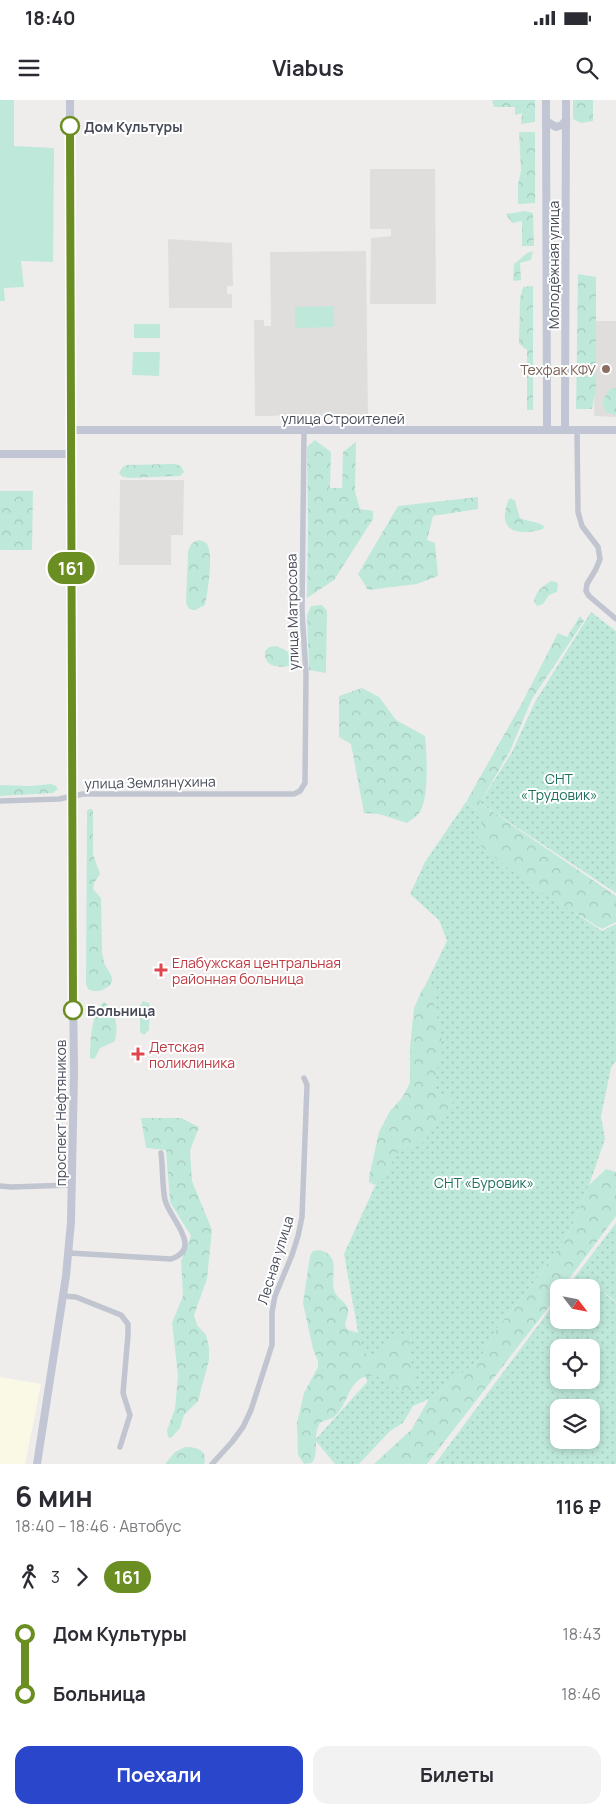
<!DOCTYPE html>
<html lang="ru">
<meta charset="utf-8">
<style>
body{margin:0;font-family:Manrope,sans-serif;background:#f2f2f3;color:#2b2b33;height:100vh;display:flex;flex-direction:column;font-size:19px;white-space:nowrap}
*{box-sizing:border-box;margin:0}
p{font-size:16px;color:#7c7c81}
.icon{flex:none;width:28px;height:28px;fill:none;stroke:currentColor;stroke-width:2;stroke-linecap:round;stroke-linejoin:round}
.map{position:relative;height:1364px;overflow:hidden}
.details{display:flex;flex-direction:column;background:#fff;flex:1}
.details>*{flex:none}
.badge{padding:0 10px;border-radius:16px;font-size:18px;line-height:32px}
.needle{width:32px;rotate:122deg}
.tools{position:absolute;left:550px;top:1179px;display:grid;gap:10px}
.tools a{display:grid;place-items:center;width:50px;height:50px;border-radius:10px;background:#fff;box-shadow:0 2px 8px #0003;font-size:25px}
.map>.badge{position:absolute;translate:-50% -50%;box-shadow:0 0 0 2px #fff}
.legs{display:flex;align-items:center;gap:8px;height:55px;padding:0 15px;font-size:16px}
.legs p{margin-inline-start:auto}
.overview{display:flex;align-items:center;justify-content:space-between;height:85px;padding:0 15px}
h1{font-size:28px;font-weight:700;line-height:38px}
.cta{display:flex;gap:10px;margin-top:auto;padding:10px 15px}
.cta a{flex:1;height:58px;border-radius:15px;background:#2a46cb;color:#fff;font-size:20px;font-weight:700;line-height:58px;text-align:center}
.cta a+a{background:#f2f2f3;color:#2b2b33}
ul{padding:0 15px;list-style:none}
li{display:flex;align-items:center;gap:18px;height:60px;font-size:19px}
li i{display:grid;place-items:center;width:8px;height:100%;margin:0 6px;background:currentColor}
li i::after{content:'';width:12px;height:12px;margin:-6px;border:4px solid;border-radius:50%;background:#fff}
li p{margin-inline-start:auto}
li:first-child i{background:linear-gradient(#0000 50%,currentColor 0)}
li:last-child i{background:linear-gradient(currentColor 50%,#0000 0)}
.status{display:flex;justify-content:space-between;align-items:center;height:35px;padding:0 25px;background:#fff;direction:ltr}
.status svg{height:14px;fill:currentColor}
header{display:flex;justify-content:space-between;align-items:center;height:65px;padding:0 15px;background:#fff;font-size:22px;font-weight:700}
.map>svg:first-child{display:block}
.commercial{fill:#f9f9e6}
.education{fill:#e0dedd}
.grass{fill:url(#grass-dots);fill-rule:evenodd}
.forest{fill:url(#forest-crowns)}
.park{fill:#bee9da}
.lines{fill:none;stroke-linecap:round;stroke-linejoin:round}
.street{stroke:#c1c5d0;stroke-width:5.5}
.secondary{stroke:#c1c5d4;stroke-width:8}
.line-1-casing{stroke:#fff;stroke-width:11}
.line-1{stroke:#6b8e23;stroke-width:8}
.stop-1-dot{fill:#fff;stroke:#6b8e23;stroke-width:2.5}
.education-dot{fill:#8d6e63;stroke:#fff;stroke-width:2}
.health-dot{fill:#e0444e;stroke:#fff;stroke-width:2}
.labels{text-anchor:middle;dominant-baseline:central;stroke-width:4;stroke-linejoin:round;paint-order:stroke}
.stop-label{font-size:14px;font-weight:bold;fill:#474b58;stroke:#fff;text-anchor:start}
.street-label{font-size:14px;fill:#474b58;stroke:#fff}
.education-label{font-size:14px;fill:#785e54;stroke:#fff;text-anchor:end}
.park-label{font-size:14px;fill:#1f715d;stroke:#fff}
.health-label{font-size:14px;fill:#be3a42;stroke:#fff;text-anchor:start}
</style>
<div class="status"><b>18:40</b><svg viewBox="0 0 49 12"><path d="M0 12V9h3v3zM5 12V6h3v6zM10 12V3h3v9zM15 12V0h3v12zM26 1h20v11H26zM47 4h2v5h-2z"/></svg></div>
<header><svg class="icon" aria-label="menu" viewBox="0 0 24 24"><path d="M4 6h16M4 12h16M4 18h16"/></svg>Viabus<svg class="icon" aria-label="search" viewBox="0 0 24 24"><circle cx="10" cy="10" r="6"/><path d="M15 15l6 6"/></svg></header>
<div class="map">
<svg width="616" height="1364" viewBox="0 0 616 1364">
<defs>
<pattern id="grass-dots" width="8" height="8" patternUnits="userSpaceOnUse" patternTransform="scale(1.25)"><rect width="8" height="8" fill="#bee9da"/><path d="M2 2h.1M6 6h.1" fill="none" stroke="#a5c9bd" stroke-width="1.8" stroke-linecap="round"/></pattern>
<pattern id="forest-crowns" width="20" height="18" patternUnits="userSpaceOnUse" patternTransform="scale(1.25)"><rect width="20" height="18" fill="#bee9da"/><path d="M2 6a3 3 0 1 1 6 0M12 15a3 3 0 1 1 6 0" fill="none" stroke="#a5c9bd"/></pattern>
</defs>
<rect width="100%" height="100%" fill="#efedec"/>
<path class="commercial" d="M0,1277L41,1284L25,1364H0Z"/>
<g class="education">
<path d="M370,69H435L436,204H370L371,138L391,136V129H370Z"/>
<path d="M168,139L232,143L233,186H227V194H232V208H169Z"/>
<path d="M366,151L368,315L255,316L254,220H264V226H271L270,152Z"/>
<path d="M596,221H616V317L594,316Z"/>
<path d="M120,380H184L183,435H171V465H119Z"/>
</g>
<g class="grass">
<path d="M591,512L616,531V793L480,703L512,652L535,602Z"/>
<path d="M466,702L485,716L528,784L562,804L602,831L616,824V961L611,968L601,1016L605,1039L589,1085L569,1133L533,1184L498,1227L479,1260L429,1299L413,1306L403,1323L390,1331L359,1364H335L315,1340L367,1282L344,1154L414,1000L418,900L447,841L439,820L410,794L425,762Z"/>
<path d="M616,1123V1202L587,1179L616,1203V1364H435L559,1197V1220H591V1188L567,1187ZM559,1248H591V1280H559ZM559,1308H591V1340H559Z"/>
</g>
<g class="forest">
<path d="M492,0H535V22L521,24L522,13L515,15V7H494Z"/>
<path d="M573,0H593V21L581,23L573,19Z"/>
<path d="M519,32H535V103L518,104V84L521,71Z"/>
<path d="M525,111L533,113L534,146H522V121L512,123L506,114Z"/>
<path d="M533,151L531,160L520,163L521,180L513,181L514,164L527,153Z"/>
<path d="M578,174L596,177V289L592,309H576Z"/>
<path d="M533,186V310H527V249L523,248V246L519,244L520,199L523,187Z"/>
<path d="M612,288H616V315L606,312L602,303L608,291Z"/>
<path d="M315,340L331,352L330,388H342L343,352L356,342L355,391L360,409L373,411V419L334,480L307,498L308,424L307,347Z"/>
<path d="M175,364L181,366L184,372L180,376L129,378L123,377L119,373L122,368L126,365Z"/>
<path d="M0,391H33L32,450H0Z"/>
<path d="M478,397V409L433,416L427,440L435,443L438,476L417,484L368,490L358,474L398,406Z"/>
<path d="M510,398L515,401L520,418C528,422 537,421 544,426L543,429C527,434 502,435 505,413C506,407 507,402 510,398Z"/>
<path d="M199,440C203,441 207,442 208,446C213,459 208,491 205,505L195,510L189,509L186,503L188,452C190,445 192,442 199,440Z"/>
<path d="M551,481L556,482L558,484L557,492L549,495L543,504L537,506L534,501C536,491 543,486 551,481Z"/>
<path d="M322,505L327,511L326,573L309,570L307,515L311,506Z"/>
<path d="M580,516L584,521L532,599L510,651L480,703L616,796V822L602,829L528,784L476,742L485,716L466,702L522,603L558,533L567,537Z"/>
<path d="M275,546C285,549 294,553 294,565C282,568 263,569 265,551L269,547Z"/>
<path d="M362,588L379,597L396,620L425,636C427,654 429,694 421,710C419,715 411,720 407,723L379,714L364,713L351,644L339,637V596Z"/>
<path d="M51,684L56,686L58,689L53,693L0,696V685L31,686Z"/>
<path d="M89,709H92L93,711V754L100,774L94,783L93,789L101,798L102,853C103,856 103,859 104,862C107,872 121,881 104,889C99,892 93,892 88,889L86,884L87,711Z"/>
<path d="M430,885L435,886C437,893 433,899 434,906C438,922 444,939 441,957C438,968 432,980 434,992L438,996L450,997L453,1001C450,1014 440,1015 433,1025C428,1031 428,1041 421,1044C414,1048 405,1048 398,1052L384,1078L374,1085L369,1082V1077L379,1032L390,1011L402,998L410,983V947L414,908L421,892L424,887Z"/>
<path d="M143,901L149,903L150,905L149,930L144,935L140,932V906Z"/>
<path d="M104,902C115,910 120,928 114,942L100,948L95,958L93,959L90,958C90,944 91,910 104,902Z"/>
<path d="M141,1018H181L199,1027L190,1051L192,1081L212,1130L207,1179L194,1215L197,1225L206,1235L209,1247V1260L198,1301L184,1315L180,1328L171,1338L168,1337L167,1330L175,1309L178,1275L172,1223L183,1196L181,1161L191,1136L170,1102L166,1050L146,1048Z"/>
<path d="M606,1069L616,1072V1116L563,1187L559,1188L558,1195L427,1364H374L412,1329L429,1299L479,1260L498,1227L533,1184L569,1133L589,1085Z"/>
<path d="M319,1150C342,1155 330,1175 334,1190C336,1199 350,1203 348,1213C348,1217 345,1221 345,1225L348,1230L359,1233C364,1242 360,1253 371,1257C386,1254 389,1238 404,1234L409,1237C411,1244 409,1250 410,1257C412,1269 418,1276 413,1289L407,1292C396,1289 390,1280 379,1277C350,1270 350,1300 337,1314C332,1320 326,1319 320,1323C312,1335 320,1351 312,1363L304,1364L298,1355L297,1323L304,1293L318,1267V1261L313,1249L303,1203L310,1156L313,1151Z"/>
<path d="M185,1347C197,1347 208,1350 204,1364H165L175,1352Z"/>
</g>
<g class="park">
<path d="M0,0H14V46L54,48L53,162L21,161L24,187L4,188L5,201H0Z"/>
<path d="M334,206V227L295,228V207Z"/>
<rect x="134" y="224" width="26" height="14"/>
<path d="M133,252H160L159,276L132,275Z"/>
</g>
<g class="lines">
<g class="street">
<path d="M372,317V330"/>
<path d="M577,330L578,412L582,426L598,447L600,459L596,469L587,484L586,491L589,496L616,519"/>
<path d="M0,701L59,699L83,694H294L300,691L305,683L306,574L302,511L304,331"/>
<path d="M0,1086L11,1087L72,1085"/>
<path d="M69,1153L171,1159C204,1148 169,1118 165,1100C162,1085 163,1068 161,1053"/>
<path d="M63,1196L76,1197L121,1215L128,1224V1235L123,1293L130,1315L120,1347"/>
<path d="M212,1364L232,1342L243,1327L251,1310L272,1245V1212L275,1196L292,1155L298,1136L302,1117L307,985L304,978"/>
</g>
<g class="secondary">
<path d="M546,0L547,329"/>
<path d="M546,21L556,27L562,25L566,20"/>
<path d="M565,329L566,0"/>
<path d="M71,330H616"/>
<path d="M0,354H71"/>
<path d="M37,1364L66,1176L71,1122L74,972L71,711L70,0"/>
</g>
</g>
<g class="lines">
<defs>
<path id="line-1" d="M70,26L73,910"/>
</defs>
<use href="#line-1" class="line-1-casing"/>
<use href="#line-1" class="line-1"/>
</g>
<g class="stop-1-dot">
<circle cx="70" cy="26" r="9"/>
<circle cx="73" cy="910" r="9"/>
</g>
<circle class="education-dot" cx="606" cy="269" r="5"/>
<g class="health-dot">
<path d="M158.5 862.5h5v5h5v5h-5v5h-5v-5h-5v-5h5z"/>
<path d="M135.5 946.5h5v5h5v5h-5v5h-5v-5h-5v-5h5z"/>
</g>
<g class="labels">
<g class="stop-label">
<text x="84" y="26">Дом Культуры</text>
<text x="87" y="910">Больница</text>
</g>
<g class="street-label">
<text transform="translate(553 165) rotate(-90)">Молодёжная улица</text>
<text x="343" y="318">улица Строителей</text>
<text transform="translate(292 512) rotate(-91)">улица Матросова</text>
<text transform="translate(150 682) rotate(-1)">улица Землянухина</text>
<text transform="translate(60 1013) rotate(-90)">проспект Нефтяников</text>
<text transform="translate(275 1160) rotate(-73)">Лесная улица</text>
</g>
<g class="education-label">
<text x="596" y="269">Техфак КФУ</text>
</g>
<g class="park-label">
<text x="559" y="678">СНТ<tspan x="559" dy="16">«Трудовик»</tspan></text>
<text x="484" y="1082">СНТ «Буровик»</text>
</g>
<g class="health-label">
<text x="172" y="862">Елабужская центральная<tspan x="172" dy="16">районная больница</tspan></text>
<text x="149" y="946">Детская<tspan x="149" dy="16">поликлиника</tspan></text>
</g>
</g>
</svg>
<div class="tools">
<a><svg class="needle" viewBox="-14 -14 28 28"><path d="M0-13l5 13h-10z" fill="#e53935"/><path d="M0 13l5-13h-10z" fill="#7c7c81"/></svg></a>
<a><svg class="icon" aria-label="locate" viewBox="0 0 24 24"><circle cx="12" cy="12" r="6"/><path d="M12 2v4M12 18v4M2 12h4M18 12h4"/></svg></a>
<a><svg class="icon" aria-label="layers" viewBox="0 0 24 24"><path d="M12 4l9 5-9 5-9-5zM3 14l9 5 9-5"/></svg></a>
</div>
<b class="badge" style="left:71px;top:468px;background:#6b8e23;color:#fff">161</b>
</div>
<section class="details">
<div class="overview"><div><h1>6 мин</h1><p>18:40 – 18:46 · Автобус</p></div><b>116 ₽</b></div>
<div class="legs"><svg class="icon" aria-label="walk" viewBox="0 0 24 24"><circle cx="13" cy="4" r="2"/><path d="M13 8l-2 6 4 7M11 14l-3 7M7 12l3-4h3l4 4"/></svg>3<svg class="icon" aria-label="forward" viewBox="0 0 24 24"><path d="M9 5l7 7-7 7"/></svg><b class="badge" style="background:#6b8e23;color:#fff">161</b></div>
<ul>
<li><i style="color:#6b8e23"></i><b>Дом Культуры</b><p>18:43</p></li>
<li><i style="color:#6b8e23"></i><b>Больница</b><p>18:46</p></li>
</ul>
<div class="cta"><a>Поехали</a><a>Билеты</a></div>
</section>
